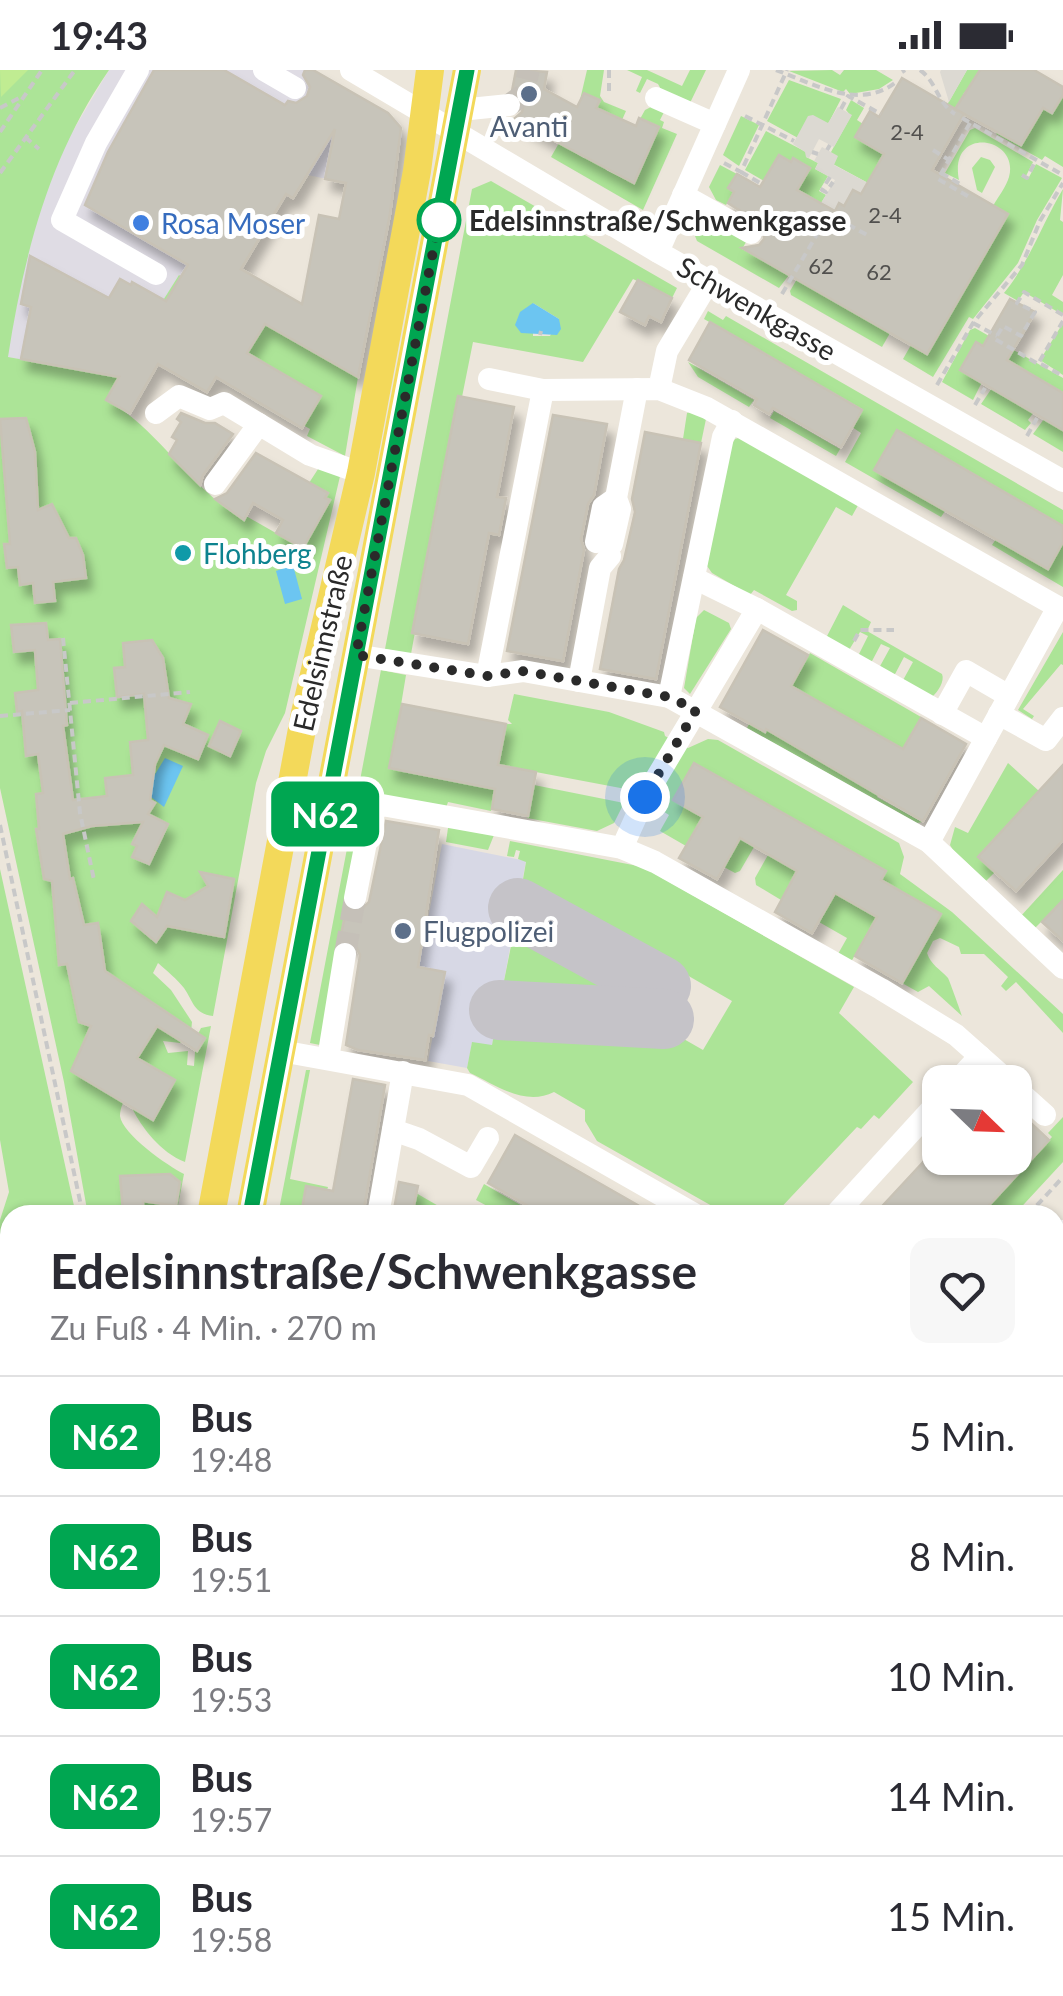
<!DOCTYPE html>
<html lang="de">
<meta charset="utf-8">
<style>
body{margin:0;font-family:Lato,sans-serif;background:#f7f7f7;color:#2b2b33;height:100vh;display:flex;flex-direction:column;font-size:38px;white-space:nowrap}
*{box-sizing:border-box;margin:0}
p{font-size:32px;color:#7c7c81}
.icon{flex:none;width:55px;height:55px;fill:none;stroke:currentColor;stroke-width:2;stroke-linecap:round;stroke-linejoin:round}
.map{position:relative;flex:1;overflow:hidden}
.drawer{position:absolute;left:0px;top:1135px;width:1065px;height:792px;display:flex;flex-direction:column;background:#fff;border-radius:30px 30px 0 0;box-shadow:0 2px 8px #0004}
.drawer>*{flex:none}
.badge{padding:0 20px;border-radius:15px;font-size:35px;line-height:65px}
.needle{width:65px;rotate:113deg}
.buttons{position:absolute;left:922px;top:995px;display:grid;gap:20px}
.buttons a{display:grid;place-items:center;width:110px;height:110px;border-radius:20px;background:#fff;box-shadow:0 2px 8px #0004;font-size:50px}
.you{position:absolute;width:50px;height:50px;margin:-25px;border:8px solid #fff;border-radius:50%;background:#1a73e8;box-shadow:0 0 0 15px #1a73e833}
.map>.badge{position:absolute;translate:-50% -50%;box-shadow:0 0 0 5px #fff}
.round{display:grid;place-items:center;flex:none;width:105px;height:105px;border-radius:20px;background:#f7f7f7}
.summary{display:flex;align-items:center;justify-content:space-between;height:170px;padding:0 50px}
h1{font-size:48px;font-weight:700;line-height:75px}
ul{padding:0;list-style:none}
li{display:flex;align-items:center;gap:30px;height:120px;padding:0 50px;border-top:2px solid #e1e1e2}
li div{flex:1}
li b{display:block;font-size:38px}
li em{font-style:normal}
li .badge{min-width:110px;font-weight:700;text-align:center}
.status{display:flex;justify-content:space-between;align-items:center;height:70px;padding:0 50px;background:#fff;direction:ltr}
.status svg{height:28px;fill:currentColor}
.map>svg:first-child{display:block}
.industrial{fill:#dfdce4}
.airport{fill:#d7d8e5}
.green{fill:#ace497;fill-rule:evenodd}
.pitch{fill:#c0ec92}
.plaza{fill:#dcd9d2}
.water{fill:#6cc5f1}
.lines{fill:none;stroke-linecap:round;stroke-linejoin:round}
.taxiway{stroke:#c5c3c8;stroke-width:60}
.building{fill:#c7c4ba;stroke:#c8c2b5;stroke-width:2.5;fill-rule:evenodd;filter:url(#shadow)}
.minor-tunnel{stroke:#c5c0b8;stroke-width:22;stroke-dasharray:22 11;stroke-linecap:butt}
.path{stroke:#c8c8c8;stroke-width:4;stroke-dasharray:8 5;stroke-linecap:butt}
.minor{stroke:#fff;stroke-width:22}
.major{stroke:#f3d95a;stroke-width:28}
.rail-casing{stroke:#9ea0b5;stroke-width:10}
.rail{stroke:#fff;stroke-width:6;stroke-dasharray:19;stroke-linecap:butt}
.line-casing{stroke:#fff;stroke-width:22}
.line{stroke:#00a651;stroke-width:15}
.walk{stroke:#2a2a2a;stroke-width:10;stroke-dasharray:0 18}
.service-dot{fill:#5c6f8a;stroke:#fff;stroke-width:4}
.stop-dot{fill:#fff;stroke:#00a651;stroke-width:5}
.shop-dot{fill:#3f7fe0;stroke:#fff;stroke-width:4}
.culture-dot{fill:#0f9aa8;stroke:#fff;stroke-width:4}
.labels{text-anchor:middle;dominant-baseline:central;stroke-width:10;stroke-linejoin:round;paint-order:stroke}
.number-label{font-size:22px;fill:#51504e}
.service-label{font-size:28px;fill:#4e5e75;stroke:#fff}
.stop-label{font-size:28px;font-weight:bold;fill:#2a2a2a;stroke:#fff;text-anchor:start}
.shop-label{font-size:28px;fill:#366cbe;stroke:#fff;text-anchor:start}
.street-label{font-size:28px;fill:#2a2a2a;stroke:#fff}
.culture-label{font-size:28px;fill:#0d838f;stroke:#fff;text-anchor:start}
</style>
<div class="status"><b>19:43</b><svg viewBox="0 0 49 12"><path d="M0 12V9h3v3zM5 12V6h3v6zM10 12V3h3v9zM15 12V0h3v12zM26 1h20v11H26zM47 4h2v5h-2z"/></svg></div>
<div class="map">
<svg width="1063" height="1926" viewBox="0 0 1063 1926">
<defs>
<filter id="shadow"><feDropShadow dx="6" dy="11" stdDeviation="5" flood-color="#0004"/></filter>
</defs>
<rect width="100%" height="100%" fill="#ece6db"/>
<path class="industrial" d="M109,0H313L388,43L398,52L402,66L391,122L278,99L206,220L179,205L119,307L7,287L27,179L44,128L67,71Z"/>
<path class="airport" d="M442,774L526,791L492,976L472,973L467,998L428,991L445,902L419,897Z"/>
<g class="green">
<path d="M0,0H109C49,87 24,184 8,287L119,307L107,330C160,360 190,419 244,450L246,446L302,478L329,431L325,428L327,423L309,413L320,396L341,402L285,643L266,681L256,713L213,946C194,944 193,931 184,918C177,909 167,901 158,893L153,903L171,920L192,952L191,962L180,973L163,971L168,983L188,981L187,995L194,996L196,968L201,958L211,956L185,1092C160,1082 142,1058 132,1038L137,1029L128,1023C124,1030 120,1038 120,1046C122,1064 168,1096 184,1104L176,1145H88L64,1012L0,718Z"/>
<path d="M587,0H604L600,26L604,32L626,41L622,50L596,38L599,30H580Z"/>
<path d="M627,0H647L682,16L690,0H706L689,35L663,23L658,14L647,9L640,23L636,21L642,7Z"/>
<path d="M832,0L840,5L844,0H876L893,10L879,19L850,24L846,19L843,22L789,1Z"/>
<path d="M967,0H991L964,23L957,40L947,35Z"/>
<path d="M789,10L841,29L828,54L810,46L798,68L767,51Z"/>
<path d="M1063,25V97L1045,86L1042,90L996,64L997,62L1021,75L1043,38L1052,43Z"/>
<path d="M851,30L864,38L857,50L863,54L856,68L889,83L868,113L833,94L831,82L851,46L846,40Z"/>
<path d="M653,36L664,42L660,50L664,52L662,58L677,64L643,140L551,87L559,73L584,88L590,78L612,87L606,100L633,113L655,66L640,49L645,40Z"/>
<path d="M741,46L759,55L739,96L723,85Z"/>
<path d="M975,58L1033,92L1026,106H1021L1028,109L1036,94L1062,108L1037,150L1018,193L973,249L969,247L933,307L903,289L911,275L927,284L1007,144L993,136C998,127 1006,117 1009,107C1020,66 948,55 959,110L945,103L970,60Z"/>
<path d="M766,61L806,82V87L818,93L815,99L828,106L819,121L826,125L821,133L797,119L810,98L794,88L791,92L778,86L764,111L745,100Z"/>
<path d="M981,87L990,90L995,97L982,123L977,120L972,98Z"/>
<path d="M720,95L737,104L729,118L734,122L726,135L716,130L709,117Z"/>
<path d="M491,111L677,218L672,228L633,209L583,292L473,272L462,327L458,326L411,584L385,579L472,119ZM533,233L559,249L550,266H533Z"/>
<path d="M1063,119L1060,150L1063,152V205L1052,225L1063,232V245L1024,222L1018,231L1004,223C1030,191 1042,154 1063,119Z"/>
<path d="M696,145L749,167L742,179L756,186L761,178L789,205L779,218L697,171L691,156Z"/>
<path d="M179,205L358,307L345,386L307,366L310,359L303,355L320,326L247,283L252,274L162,232Z"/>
<path d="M797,209L890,263L882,277L791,225L790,221Z"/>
<path d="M708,241L723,250L726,246L1063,440V456L897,360L874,400L945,441L941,447L845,392L861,363L852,357L862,339L704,249Z"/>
<path d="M1063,253V305L1040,290Z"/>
<path d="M975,258L1063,308V323L976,272L960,299L982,312L973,330L942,312L970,260Z"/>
<path d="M688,292L754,330L749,337L698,307Z"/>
<path d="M992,318L1034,342L1028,350L1031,353L1025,360L981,334Z"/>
<path d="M692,341L706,349L701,373L683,369L687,343Z"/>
<path d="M774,341L840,379L836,386L770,348Z"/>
<path d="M1044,349L1063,360V382L1033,364Z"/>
<path d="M742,367L861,430L852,446L836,437L786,525L797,531V540L792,541L754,520L750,525L712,503L707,496L730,377L735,369Z"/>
<path d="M996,469L1047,499L1063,472V517L992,475Z"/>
<path d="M843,535L871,552L867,561L942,604C945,611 938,622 932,627L902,612L913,592L904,587L894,606L879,598L890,578L881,574L871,593L858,586L868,566L860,562L849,580L826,568Z"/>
<path d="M704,540L729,553L731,559L690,624L684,618L696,548Z"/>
<path d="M1063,562V595L1061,594L1023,639L1034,646L1032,649L1018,640Z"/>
<path d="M810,583L921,647L903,679L791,616Z"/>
<path d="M381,600L406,605L396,665L500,686L506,654H512L508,650L514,624L609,642L664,662L665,666L688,678L708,669L718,670L899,773L904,787L900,804L952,842L1063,944V963L1016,912L1006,921L1001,916L1008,907L984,884H961L959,877L940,868L933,871L927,883C931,895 940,899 948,908C950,912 960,940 962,946L929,916L918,922L902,913L941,844L877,817L885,801L694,693L673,730L703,747L686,776L660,761L669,745L655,736L663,722L639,708L631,720L394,675L390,698L495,719L491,741L448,732L446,738L363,744L320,975L310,973Z"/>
<path d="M749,654L764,662L766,659L879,723L877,727L922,752L917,753L747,658Z"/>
<path d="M1008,693L1039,721L979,787L995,802L986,811L953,780L950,775L955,757L968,763Z"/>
<path d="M534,715L624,733L614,753L597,761L527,748Z"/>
<path d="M449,751L494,765L488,780L446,772Z"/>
<path d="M740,769L754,777L740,801L735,803L724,797Z"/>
<path d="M510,771L643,797L854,917L839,943L913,1012L879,1049L874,1045L861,1059L857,1057L774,1145H728L597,1071L585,1051V1040L554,1022C525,1037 496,1015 470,1003L467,998L472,972L492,975L498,944L654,952L703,980L732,931L673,897L664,911L519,832L526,792L518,789L520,781L516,780L514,787L507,786Z"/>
<path d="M768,785L797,801L781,830L756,815L755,808Z"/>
<path d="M0,799L76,1145H10V1229L0,1185V1150L9,1122L0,1070Z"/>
<path d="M1063,800V830L1035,858L1020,847Z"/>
<path d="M835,823L864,839L884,833L851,892L838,884L847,868L819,852Z"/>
<path d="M517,846L657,923L645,943L499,936Z"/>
<path d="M306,1000H310L290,1109L328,1117L327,1120L306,1116L301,1145H278Z"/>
<path d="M1063,1047V1092L1014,1145H980L1052,1067L1048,1063Z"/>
<path d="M484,1114L538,1145H485L489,1137L476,1130Z"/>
<path d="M416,1123L454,1145H412Z"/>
<path d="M0,1241L10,1258V1525L0,1449Z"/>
<path d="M1055,1303L1063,1308V1926H862L848,1918H1055Z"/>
<rect x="66" y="1918" width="58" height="8"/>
</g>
<path class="pitch" d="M0,0H28L1,27Z"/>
<g class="plaza">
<path d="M941,0H967L949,32L940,2Z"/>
<path d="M838,37L852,45L834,77L819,69L809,88L806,87L805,82L793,74L808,46L813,45L828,53Z"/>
<path d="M822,77L838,86L834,95L868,113L862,124L853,120L844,136L839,134L835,141L821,133L835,110L815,99L818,93L814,91Z"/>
</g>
<g class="water">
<path d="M533,233L559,249L561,259L557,265L521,263L515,255L520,242Z"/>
<path d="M293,495L302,529L285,534L276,501Z"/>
<path d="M165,688L183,696L164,737L151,727L154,706Z"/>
</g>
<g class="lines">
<g class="taxiway">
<path d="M518,838L661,916"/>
<path d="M499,940L664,949"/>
</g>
</g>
<g class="building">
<path d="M154,0H224L285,35L288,31L296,33L307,26L310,17L303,5L305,0H313L388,43L401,58L390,144L358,307L265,254L247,283L321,326L302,358L216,307L207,322L158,294L130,343L106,330L119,307L21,289L31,237L21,234L30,186L109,228L120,209L131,215L132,212L166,231L188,195L85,135L108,82ZM335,59L325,109L346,113L339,149L319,145L302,234L241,199L286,124L293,128Z"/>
<path d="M516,0L547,2L544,19L577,37L584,23L600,30L596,38L636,56L639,48L659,57L634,113L514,49L522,42L524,34L520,26L512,21Z"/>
<path d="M980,0H1034L1063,17V25L1052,43L1043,38L1021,75L955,39Z"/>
<path d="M902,8L964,44L932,100L1008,144L927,284L742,178L759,175L764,169V156L728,133L734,122L728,118L737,104L760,117L779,85L791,92L793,88L810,98L797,120L835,141L839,133L844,136L853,120L861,124L884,84L855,67L870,41L879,47Z"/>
<path d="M638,210L672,228L661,252L649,246L645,255L620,242Z"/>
<path d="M1010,229L1035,242L1007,290L1063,323V360L960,300L976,272L983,276Z"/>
<path d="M710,252L862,340L841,377L773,338L769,344L754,335L757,329L689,290Z"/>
<path d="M458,326L514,337L497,427L506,428L499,465L489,463L468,574L412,563Z"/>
<path d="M181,343L205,353H215L233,364L203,405L200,415L169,384L177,370L172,367L181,352L177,349Z"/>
<path d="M553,345L607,354L594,425L588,434L581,469L584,480L563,591L507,581Z"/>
<path d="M26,348L35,382L38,440L52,434L69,468H76L83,485L86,508L53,512L55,531L35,533L33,513L20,515L18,497L7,498L4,474H10L0,349Z"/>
<path d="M897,360L1063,456V472L1048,499L874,400Z"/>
<path d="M645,362L701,373L656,609L600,599L619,499L624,490L635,442L632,429Z"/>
<path d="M256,383L328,423L325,428L330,430L303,478L276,463L283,450L253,433L244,450L215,429L227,423Z"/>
<path d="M46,553L48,570L60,569L67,655L63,656L73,730L107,726L105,708L133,705L130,672L148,670L144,624L117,627L114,598L125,597L123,573L152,570L163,588L169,628L191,634L183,654L208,665L198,689L164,675L155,694L150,730L155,733L148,744L168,754L149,794L132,787L137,776L132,774L143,752L92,756L63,764L70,809L73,808L84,855L98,853L105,901L205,968L197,981L157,956L137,988L175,1010L153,1050L71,1001L91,956L79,952L67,894L59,895L52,811L44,809L36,759H39L36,724L43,723L38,684L26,686L22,641L17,642L15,623L38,620L35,580L14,582L11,555Z"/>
<path d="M763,560L808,585L791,616L903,679L921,648L966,674L923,751L766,659L765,662L720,637Z"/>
<path d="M402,634L506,654L498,695L536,702L528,746L492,739L495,719L389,698Z"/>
<path d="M220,651L241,661L230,686L209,676Z"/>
<path d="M694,693L886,801L881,810L941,844L902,913L855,886L877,847L835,823L812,863L775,842L797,801L740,768L717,809L679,788L703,747L673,730Z"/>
<path d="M1063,695V770L1016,821L978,787Z"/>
<path d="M386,751L439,760L418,897L445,902L433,966L429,965L425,990L358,980L346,975L360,885L354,872L340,870L346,840L359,842L369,832Z"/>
<path d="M200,802L234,809L224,867L167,856L156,872L131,851L142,834L157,847L167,822L185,830L208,816Z"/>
<path d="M1063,830V871L1042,852Z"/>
<path d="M353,1009L385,1015L363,1145H301L306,1116L333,1121Z"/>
<path d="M1015,1038L1049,1070L980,1145H874L940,1074V1088H1015Z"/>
<path d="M515,1065L655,1145H544L488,1113Z"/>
<path d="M170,1104L180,1112L176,1136L143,1131V1141L123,1142L120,1106Z"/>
<path d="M399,1112L418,1116L412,1145H393Z"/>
</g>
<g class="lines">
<g class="minor-tunnel">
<path d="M509,35L523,25L529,0"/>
<path d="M345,884L355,828"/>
</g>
<g class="path">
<path d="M776,0C814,14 860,41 896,12"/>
<path d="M920,0C937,12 937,33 955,44"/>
<path d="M902,2L905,0"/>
<path d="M609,21V0"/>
<path d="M0,38L19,28"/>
<path d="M841,39L848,26L881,44"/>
<path d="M745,46L794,71"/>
<path d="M962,48L1063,105"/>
<path d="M970,53L938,109L971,128"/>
<path d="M0,62L42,0"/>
<path d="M25,67L39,79"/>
<path d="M827,80L830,75"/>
<path d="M933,80L949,90"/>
<path d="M812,82L818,84"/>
<path d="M724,93L741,102L787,0"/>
<path d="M741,102L762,114"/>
<path d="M0,103L75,0"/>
<path d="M941,103L960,114"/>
<path d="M1022,105L1027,108L1036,90"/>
<path d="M830,107L822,120L826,122L833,112"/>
<path d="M824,151L836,158L849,155L867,165"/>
<path d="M782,224L826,149"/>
<path d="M1063,245L1024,222L1017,233L1035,242L1021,266L1003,256L995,269L1038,294L1063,251"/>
<path d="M973,253L997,266"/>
<path d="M540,265L541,261"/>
<path d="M1041,294L1063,306"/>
<path d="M937,315L973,253L1022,195L1040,151L1063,113"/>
<path d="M975,335L985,318"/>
<path d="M1027,366L1037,348"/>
<path d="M63,568L80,743L94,810"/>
<path d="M854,571L860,560H894"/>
<path d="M70,633L190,622"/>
<path d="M0,646L70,640"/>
<path d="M0,755L83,1145"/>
<path d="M1028,1145L1063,1107"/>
<path d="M1055,1352L1063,1356"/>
<path d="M1063,1546L1056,1562L1063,1573"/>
<path d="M1055,1630L1063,1635"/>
<path d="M1055,1694L1063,1698"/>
<path d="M1055,1716L1063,1702"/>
<path d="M1061,1902H1063"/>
<path d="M110,1918V1926"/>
<path d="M892,1918L907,1926"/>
<path d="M1046,1918L1061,1926"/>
<path d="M246,1926L259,1918"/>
<path d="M299,1926L307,1918"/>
<path d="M935,1926L940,1918"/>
</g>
<g class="minor">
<path d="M138,0L96,73L62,150L156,204"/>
<path d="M264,0L295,18"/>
<path d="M351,0L658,182L1063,411"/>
<path d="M656,28L715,54"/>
<path d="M460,40L509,35"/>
<path d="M683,125L751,163"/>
<path d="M658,182L739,0"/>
<path d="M489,309L543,320L659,319L707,338L1063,540"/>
<path d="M659,319L667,281L709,211"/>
<path d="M156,343L179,326L210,339L224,333L310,385L361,403"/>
<path d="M215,414L259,354"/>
<path d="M596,472L603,437L616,428"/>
<path d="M612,474L620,439L616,428L637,319"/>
<path d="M694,508L757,539"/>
<path d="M355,585L487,606L523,601L669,627L929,772L1063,898"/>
<path d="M487,606L543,320"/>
<path d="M579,611L600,498L610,486"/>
<path d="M669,627L723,367L732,351"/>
<path d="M942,644L966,601L1009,626"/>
<path d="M999,644L1046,670L1063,648"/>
<path d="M929,772L1058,537"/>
<path d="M622,778L645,727L757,539L986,668"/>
<path d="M355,828L372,742L382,735L622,778L655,792L881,919L956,965L1009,1012"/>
<path d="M281,981L468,1015L696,1145"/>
<path d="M328,989L345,884"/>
<path d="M956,1012L980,986"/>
<path d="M1015,1018L1045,1045"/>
<path d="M393,1060L419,1069L471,1097L488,1068"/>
<path d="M378,1145L403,1002"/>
<path d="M835,1145L940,1030"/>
<path d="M1055,1170L1063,1161"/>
<path d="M1055,1274L1063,1279"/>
<path d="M352,1926L360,1918"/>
<path d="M646,1926L651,1918"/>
</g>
<g class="major">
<path d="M211,1145L305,643L361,403L417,101L430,0"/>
<path d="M250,1145L467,0"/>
<path d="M0,1740L10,1737"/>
<path d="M0,1781L10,1778"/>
<path d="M798,1918L813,1926"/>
<path d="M157,1926V1918"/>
<path d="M190,1926L191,1918"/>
</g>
<defs>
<g id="rail">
<path d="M0,1559L10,1661"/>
<path d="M0,1797L10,1898"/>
<path d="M12,1918L13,1926"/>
<path d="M34,1918L35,1926"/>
</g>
</defs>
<use href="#rail" class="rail-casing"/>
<use href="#rail" class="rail"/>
</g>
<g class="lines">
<defs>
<path id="line" d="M250,1145L467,0"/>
</defs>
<use href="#line" class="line-casing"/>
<use href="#line" class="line"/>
<path class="walk" d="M439,150L356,585L488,606L522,601L669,627L696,640L645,727"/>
</g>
<g class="service-dot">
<circle cx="529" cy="24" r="10"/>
<circle cx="403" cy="861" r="10"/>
</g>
<circle class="stop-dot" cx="439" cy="150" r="20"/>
<circle class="shop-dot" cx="141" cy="153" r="10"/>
<circle class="culture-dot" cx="183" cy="483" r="10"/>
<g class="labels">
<g class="number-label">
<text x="907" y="61">2-4</text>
<text x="885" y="144">2-4</text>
<text x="821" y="195">62</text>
<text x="879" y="201">62</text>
</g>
<g class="service-label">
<text x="529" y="56">Avanti</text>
<text x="423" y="861" text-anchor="start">Flugpolizei</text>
</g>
<g class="stop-label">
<text x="469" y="150">Edelsinnstraße/Schwenkgasse</text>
</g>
<g class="shop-label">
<text x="161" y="153">Rosa Moser</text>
</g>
<g class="street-label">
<text transform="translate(757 238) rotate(30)">Schwenkgasse</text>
<text transform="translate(322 573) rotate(-77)">Edelsinnstraße</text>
</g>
<g class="culture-label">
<text x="203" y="483">Flohberg</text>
</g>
</g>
</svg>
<div class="buttons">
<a><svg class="needle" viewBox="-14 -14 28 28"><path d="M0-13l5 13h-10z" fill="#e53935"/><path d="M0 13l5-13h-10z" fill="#7c7c81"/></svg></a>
</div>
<div class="you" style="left:645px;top:727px"></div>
<b class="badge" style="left:325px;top:744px;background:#00a651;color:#fff">N62</b>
<section class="drawer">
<div class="summary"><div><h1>Edelsinnstraße/Schwenkgasse</h1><p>Zu Fuß · 4 Min. · 270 m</p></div><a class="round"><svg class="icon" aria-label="heart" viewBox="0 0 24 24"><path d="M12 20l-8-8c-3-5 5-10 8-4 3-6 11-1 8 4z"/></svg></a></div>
<ul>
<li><span class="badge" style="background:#00a651;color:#fff">N62</span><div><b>Bus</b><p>19:48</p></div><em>5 Min.</em></li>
<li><span class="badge" style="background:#00a651;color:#fff">N62</span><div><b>Bus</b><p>19:51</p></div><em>8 Min.</em></li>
<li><span class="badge" style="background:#00a651;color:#fff">N62</span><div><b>Bus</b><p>19:53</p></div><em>10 Min.</em></li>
<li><span class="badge" style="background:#00a651;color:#fff">N62</span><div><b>Bus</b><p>19:57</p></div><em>14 Min.</em></li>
<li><span class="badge" style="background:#00a651;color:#fff">N62</span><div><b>Bus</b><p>19:58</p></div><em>15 Min.</em></li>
</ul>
</section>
</div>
